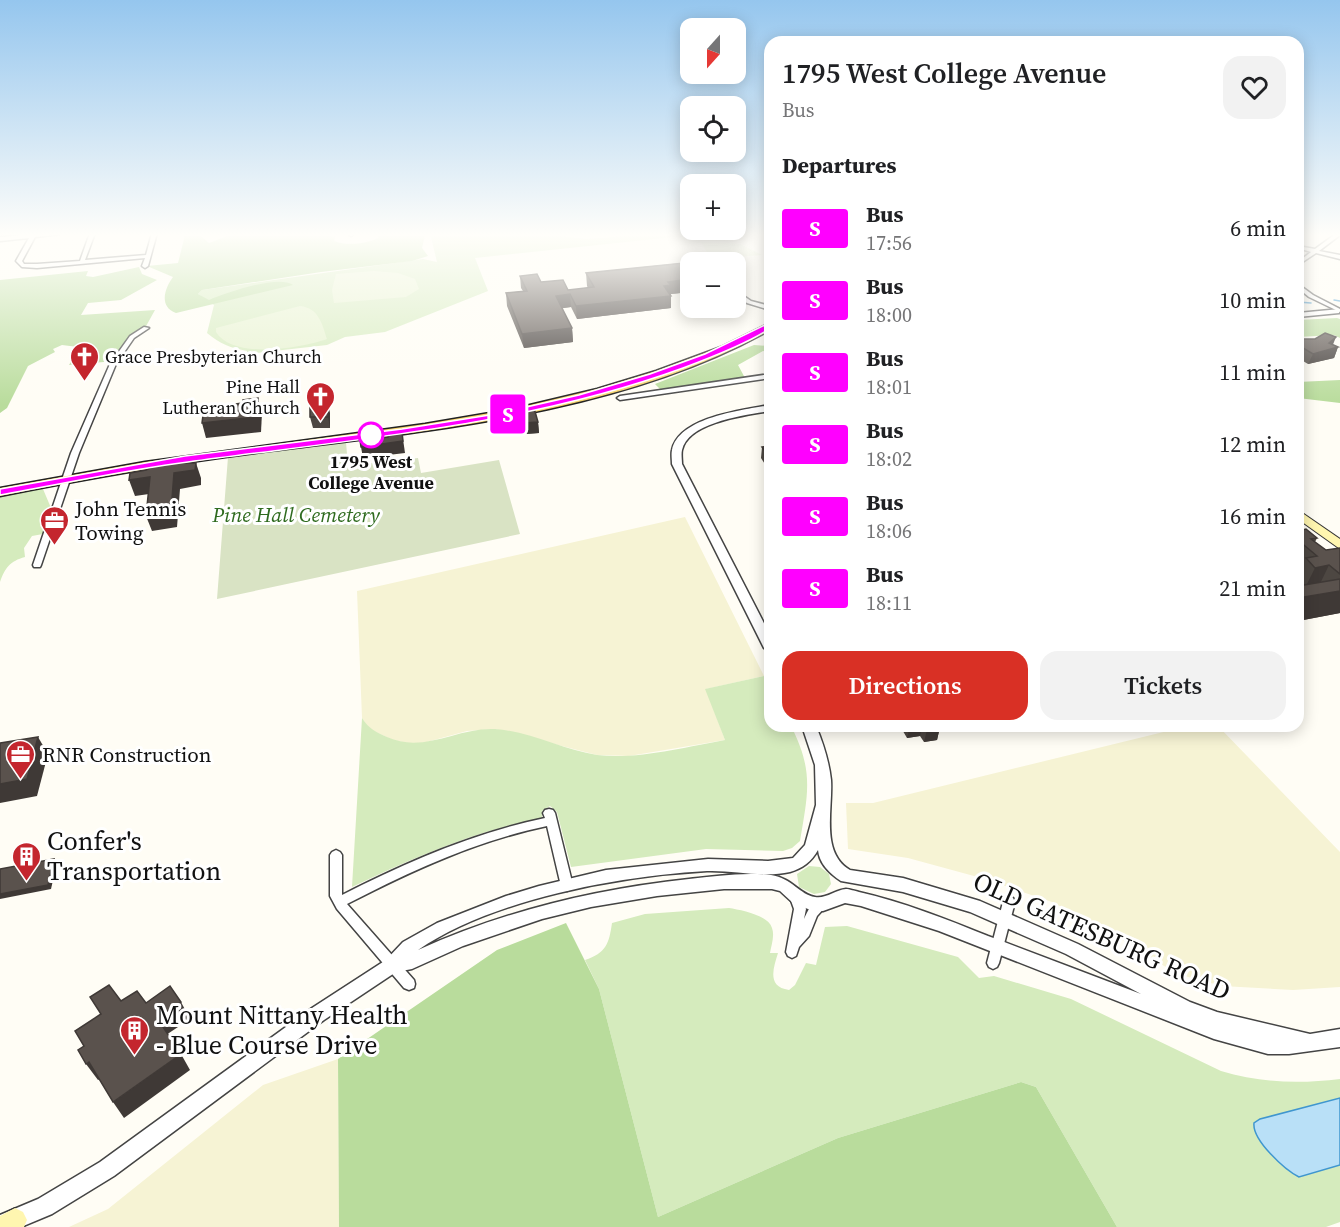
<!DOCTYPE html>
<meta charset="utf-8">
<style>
body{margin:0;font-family:"Source Serif 4",serif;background:#f2f2f2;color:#202124;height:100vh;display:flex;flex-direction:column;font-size:22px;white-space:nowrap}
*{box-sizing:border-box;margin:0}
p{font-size:20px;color:#757577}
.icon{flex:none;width:33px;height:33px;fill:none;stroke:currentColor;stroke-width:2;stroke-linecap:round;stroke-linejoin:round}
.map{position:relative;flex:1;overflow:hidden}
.details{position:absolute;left:764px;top:36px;width:540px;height:696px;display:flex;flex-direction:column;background:#fff;border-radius:18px;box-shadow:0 3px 15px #0003}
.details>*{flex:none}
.badge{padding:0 12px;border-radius:4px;font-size:21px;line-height:39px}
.needle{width:39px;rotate:201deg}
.tools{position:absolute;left:680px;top:18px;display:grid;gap:12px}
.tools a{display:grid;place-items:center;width:66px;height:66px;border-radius:12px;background:#fff;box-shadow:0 3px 15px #0003;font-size:30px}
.map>.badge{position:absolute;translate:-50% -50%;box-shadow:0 0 0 3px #fff}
h2{padding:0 18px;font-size:22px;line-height:54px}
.round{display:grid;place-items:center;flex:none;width:63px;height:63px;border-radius:18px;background:#f2f2f2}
.overview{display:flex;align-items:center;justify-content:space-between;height:102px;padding:0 18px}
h1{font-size:28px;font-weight:600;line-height:45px}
.cta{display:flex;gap:12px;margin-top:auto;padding:12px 18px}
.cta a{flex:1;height:69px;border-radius:18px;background:#d93025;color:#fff;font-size:24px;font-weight:600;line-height:69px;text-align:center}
.cta a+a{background:#f2f2f2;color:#202124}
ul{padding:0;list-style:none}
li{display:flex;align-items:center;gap:18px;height:72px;padding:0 18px}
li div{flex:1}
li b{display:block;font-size:22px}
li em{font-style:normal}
li .badge{min-width:66px;font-weight:700;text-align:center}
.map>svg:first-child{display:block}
.farmland{fill:#f6f3d4}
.green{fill:#d5ebbd}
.forest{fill:#b9dc9c}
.cemetery{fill:#d9e3c4}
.pitch{fill:#e6f2cf}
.water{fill:#b9e0f7;stroke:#3f96cf;stroke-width:1.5}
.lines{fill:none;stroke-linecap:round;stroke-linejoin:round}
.stream{stroke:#3f96cf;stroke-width:1.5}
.minor-casing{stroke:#444;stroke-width:3}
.tertiary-casing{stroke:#444;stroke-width:3}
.secondary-casing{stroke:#333;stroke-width:2}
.primary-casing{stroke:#222;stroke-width:3}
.minor{fill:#fff;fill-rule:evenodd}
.tertiary{fill:#fff;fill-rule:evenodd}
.secondary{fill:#fff6b0;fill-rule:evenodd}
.primary{fill:#f9d66b;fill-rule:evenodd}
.wall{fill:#4d4742}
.shaded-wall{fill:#3f3936}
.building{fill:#5a524d;stroke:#3f3936;stroke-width:1.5}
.line{fill:#f0f;stroke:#fff;stroke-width:1.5}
.stop-dot{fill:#fff;stroke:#f0f;stroke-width:3}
.labels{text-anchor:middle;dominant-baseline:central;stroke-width:6;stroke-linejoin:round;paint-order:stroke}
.far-poi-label{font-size:18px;fill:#111;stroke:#fff;text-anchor:start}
.far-stop-label{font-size:18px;font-weight:bold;fill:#111;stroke:#fff}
.poi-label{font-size:21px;fill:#111;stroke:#fff;text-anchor:start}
.park-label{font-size:21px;font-style:italic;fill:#2f6b1f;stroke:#fff}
.near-poi-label{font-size:26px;fill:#111;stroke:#fff;text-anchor:start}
.near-street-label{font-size:26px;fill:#111;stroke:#fff}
</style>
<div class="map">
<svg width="1340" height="1227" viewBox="0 0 1340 1227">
<rect width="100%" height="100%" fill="#fffdf5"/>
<g class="farmland">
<path d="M685,517L764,676L706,689L725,740L629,756L597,755L495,729L467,731L416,745L393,740L369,729L362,718L357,591Z"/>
<path d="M1188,726H1218L1340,852V987L1293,990L1222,986L1177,974L1111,933L1052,902L985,879L908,858L848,849L846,803H873Z"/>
<path d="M338,1059L339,1227H69L108,1209L263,1085Z"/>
</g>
<g class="green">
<path d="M430,233H531L587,239L665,233H711L475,258L488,291L385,332L345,337L327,345L247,354V351C231,348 220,344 207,333L214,305L198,294L202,290L423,259L437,262Z"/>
<path d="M36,488L43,489L51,508L43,534L32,536L24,548L25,557C10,561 5,568 0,582V495Z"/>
<path d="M764,676L769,686L770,726H791C814,771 808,793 800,841L792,848L783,851L706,849L571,867L557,812L550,806L542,811V818C475,831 413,858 352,887L362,718C369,729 376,732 387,737C424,754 457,727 495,729C528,731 564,750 597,755C636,760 686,747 725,740L705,689Z"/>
<path d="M809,866L820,867L829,874L831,884L825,892L814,894L799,887L797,874Z"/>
<path d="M729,908C741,910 768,915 772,928C775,936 771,946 770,953H778C773,969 767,987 789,990L795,985L806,963L816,965L825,927L847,926L958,957L979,978L994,976L1071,999L1221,1071C1260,1083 1300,1084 1340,1079V1222L1326,1227H1117L1036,1087L1021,1082L838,1138L658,1217L599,989L585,960C606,953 609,944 612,923L645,914Z"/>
</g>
<g class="forest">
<path d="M235,233H317L335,237L334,241C347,246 365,244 378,238V235L363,233L425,235L422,248L428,256L412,261L321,272L202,290L198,294L209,300C226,293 279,274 293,285L176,313C159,307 164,289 173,277L147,266L178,263L185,235L201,236L209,243Z"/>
<path d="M139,267L142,274L157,280L121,300L88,303L81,315L155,310L145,328L136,334L115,361L69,365L74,357L97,353L94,349L62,345L53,349L55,352L28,366L7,408L0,413V280L88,271L86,276L93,277Z"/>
<path d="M1337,318L1340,319V338L1334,335L1298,337V320Z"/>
<path d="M754,345L769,346V352L763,351L738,365L745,378L660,389L655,384Z"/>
<path d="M1340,380V403L1298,398V382Z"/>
<path d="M566,923L599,989L658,1217L838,1138L1021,1082L1036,1087L1117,1227H339L338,1059L497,950Z"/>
</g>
<path class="cemetery" d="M346,442L348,466L418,458L421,473L499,460L520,534L217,599L228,457Z"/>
<g class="pitch">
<path d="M701,242L740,244L762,255L711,259Z"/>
<path d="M374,271L398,273L415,279L419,289L406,297L334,303L332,290L336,274Z"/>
<path d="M300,306C319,308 322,324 327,339C301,348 233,360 216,332V328Z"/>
</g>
<path class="water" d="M1340,1098V1165L1299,1177C1285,1170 1252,1140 1254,1123L1260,1119Z"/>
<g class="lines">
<g class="stream">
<path d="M1334,300L1340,301"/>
<path d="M1298,302L1311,303"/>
</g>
<defs>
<g id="minor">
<path d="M50,233H70L35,237L22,261L24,264H37L80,261L90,233H95L85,260L146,255L152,233H157L148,266L145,268L142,266L145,258L37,268L22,267L16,261L29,238L0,241V237Z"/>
<path d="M350,233H356L351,236L349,235Z"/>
<path d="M1337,233H1340V235L1319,251L1340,255V259L1316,253L1298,265V262L1311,252L1298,248V246L1315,249Z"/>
<path d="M1298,284L1313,295L1340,309V312L1309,297L1298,288Z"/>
<path d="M735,290L751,301L770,306V310L747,303L735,295Z"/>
<path d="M144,327L149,328L134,338L116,364L79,453L41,565L40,567H34L33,565L71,453L110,364L130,336Z"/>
<path d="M770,374V378L620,400L617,398L620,396Z"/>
<path d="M549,809L553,810L555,813L573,886L571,889L567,891L563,889L561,886L547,826C476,841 411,871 347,904L414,980L415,984L414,988L409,990L404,988L337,909L330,896V855L332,852L336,850L340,852L342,855V895C407,862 473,833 545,818L543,813L545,810Z"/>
<path d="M795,890L799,891L806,909L804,919C808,910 814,897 825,901L827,905L817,916L809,936L799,947L796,956L792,958L788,956L786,952L794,909L789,895L791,891Z"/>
<path d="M1009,897L1013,898L1015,902L999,963L997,967L993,969L989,967L987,963L1003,902L1005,898Z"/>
</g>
<g id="tertiary">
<path d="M1340,309L1339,313L1298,317V313Z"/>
<path d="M770,405V411C746,415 688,422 682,450C681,454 682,460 682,464L770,635V652L764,648L672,464C672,460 671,454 672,450C679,417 743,410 770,405Z"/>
<path d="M802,726H816C823,743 829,761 831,780C833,808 820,853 850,870L903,878L980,901L1078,944L1190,1002L1217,1012L1310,1034L1340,1029V1047L1289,1054H1268L1214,1039L939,931L861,906L845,903L823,911H813L793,903L780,891L772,889H724L657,896L591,907L542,919L463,946L412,969L396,972L324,1020L114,1176L52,1214L21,1227H0V1215L38,1199L100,1162L312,1008L386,960L403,942L437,923L506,896L539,886L606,870L708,859L768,861L793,858L805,845L816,805L815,765ZM818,850C819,863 830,874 841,881L903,892L970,912L1066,954L1141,994C1090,975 1039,955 988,936C946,919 903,902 859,892C855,891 849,889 846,889C835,890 826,899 815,897C800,895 792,878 771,875C744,872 716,876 689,879C595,889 504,911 418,950C492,899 619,876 707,871C734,870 763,878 790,872C803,868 811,862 818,850Z"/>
</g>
<g id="secondary">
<path d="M1298,510L1340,539V549L1298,519Z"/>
<path d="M15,1208L23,1212L27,1220L24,1227H0V1216Z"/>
</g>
<path id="primary" d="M770,323V330C619,415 424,431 255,453C170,464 85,479 0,496V488L145,462L425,424L513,409L597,389L656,371L721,347Z"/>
</defs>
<use href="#minor" class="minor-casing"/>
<use href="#tertiary" class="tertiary-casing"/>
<use href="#secondary" class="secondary-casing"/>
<use href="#primary" class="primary-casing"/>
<use href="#minor" class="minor"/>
<use href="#tertiary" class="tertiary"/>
<use href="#secondary" class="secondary"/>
<use href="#primary" class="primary"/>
</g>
<g class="wall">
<path d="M690,262V292L671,294V308L577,319L571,307L562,308L572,328L573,342L524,348L507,306L506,293L523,291L521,288L520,276L568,290L588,288L587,286L586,273Z"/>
<path d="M1298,339L1333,345L1338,347L1334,358L1308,364L1298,358Z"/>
<path d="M520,410L538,422L539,433L525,434L521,421Z"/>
<path d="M330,413V428H313L310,417Z"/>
<path d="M767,442H770V465L766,466L761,458L762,447L767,446Z"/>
<path d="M1298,531L1317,538L1315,542L1326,550L1340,548V613L1298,621Z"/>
<path d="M900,726H940V727L937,740L924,742L920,736L907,738Z"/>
</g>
<g class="shaded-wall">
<path d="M690,279V292L671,294V308L577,319L576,306L664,286L668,282Z"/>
<path d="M570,294L571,307L557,309L556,296Z"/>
<path d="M572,328L573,342L524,348L522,334Z"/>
<path d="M1336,337L1332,347H1338L1334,358L1308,364L1313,354Z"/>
<path d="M258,398L262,413L261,432L206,438L202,423Z"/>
<path d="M328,402L330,413V428L328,417Z"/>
<path d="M538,422L539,433L525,434L524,423Z"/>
<path d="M402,432L405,453L363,458L361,447Z"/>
<path d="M767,454H770V465L766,466Z"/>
<path d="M196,463L201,478V485L180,489L177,527L152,531L146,516L174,473Z"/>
<path d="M150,477L156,493L135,496L129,480Z"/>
<path d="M1329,565L1317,590L1303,592L1315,568Z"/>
<path d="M1340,591V613L1298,621V598Z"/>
<path d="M910,726H922L920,736L907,738Z"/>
<path d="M940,727L937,740L924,742L927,730Z"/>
<path d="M38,737L48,754L37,796L0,803V784Z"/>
<path d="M54,859L57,863L51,889L0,899V894Z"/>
<path d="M181,1002L190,1019L166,1035L157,1018Z"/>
<path d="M181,1054L190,1070L124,1118L113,1102Z"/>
<path d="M89,1062L100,1079L98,1080L86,1064Z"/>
</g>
<g class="building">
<path d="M690,262V279L668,282L671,285L664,286L671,296L576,306L570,294L556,296L572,328L522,334L506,293L527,291L520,276L537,274L541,282L563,280L568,290L594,287L586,273L695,262Z"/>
<path d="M1325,333L1336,337L1329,343L1338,347L1313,354L1298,345V339H1315Z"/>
<path d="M258,398L257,417L202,423L204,408L243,403V400Z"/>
<path d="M328,402V417H310V404Z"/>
<path d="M534,408L538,422L524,423L520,410Z"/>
<path d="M402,432L403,441L361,447L360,440L388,437V434Z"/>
<path d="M770,446V454H767L762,447Z"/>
<path d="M161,463H196L195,470L174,473L171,512L146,516L150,477L129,480L130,473L146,470Z"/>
<path d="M1306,529L1317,538L1311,539L1326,550L1340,548V574L1329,565L1315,568L1306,558L1317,556L1299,541H1298V531Z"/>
<path d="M1340,579V591L1298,598V586Z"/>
<path d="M925,726H940V727L927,730Z"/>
<path d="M38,737L27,779L0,784V743Z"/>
<path d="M54,859L48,885L0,894V869Z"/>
<path d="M109,985L121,1001L137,991L146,1003L170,986L181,1002L157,1018L181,1054L113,1102L89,1062L86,1064L78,1050L84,1046L75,1031L101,1014L90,997Z"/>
</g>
<linearGradient id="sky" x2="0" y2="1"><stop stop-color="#95c6ee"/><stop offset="0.58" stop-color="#fffefa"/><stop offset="1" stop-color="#fffefa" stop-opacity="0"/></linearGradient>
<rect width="1340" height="405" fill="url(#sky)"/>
<path class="line" d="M767,324L773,326C754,341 707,359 683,368C524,426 355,439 188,462C125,470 63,484 0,495V489L185,456L402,429L496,414L579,395L650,374L705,354Z"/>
<defs>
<symbol id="church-pin" viewBox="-11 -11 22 30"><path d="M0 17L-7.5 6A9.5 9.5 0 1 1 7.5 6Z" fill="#c4262e" stroke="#fff"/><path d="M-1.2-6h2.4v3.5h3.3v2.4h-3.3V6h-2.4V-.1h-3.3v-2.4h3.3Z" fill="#fff"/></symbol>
<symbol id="office-pin" viewBox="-11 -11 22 30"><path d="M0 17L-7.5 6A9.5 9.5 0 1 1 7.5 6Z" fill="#c4262e" stroke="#fff"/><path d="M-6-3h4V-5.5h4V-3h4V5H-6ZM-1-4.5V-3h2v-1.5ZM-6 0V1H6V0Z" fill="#fff"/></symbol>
<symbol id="building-pin" viewBox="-11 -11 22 30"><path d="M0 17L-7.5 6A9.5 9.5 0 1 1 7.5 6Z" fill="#c4262e" stroke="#fff"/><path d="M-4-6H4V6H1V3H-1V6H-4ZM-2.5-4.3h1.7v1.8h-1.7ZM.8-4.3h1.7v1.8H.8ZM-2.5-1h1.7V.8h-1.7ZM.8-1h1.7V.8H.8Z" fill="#fff"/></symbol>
</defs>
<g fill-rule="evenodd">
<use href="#church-pin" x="68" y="340" width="33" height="45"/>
<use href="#church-pin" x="304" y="380" width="33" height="45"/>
<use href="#office-pin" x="38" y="504" width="33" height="45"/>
<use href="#office-pin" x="4" y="738" width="33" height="45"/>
<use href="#building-pin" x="10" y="840" width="33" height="45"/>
<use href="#building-pin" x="118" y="1014" width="33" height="45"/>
</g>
<circle class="stop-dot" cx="371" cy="435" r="12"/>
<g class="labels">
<g class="far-poi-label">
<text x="105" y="356">Grace Presbyterian Church</text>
<text x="300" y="386" text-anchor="end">Pine Hall<tspan x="300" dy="21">Lutheran Church</tspan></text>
</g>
<g class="far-stop-label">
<text x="371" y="461">1795 West<tspan x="371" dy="21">College Avenue</tspan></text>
</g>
<g class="poi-label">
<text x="75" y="508">John Tennis<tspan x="75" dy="24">Towing</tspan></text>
<text x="42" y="754">RNR Construction</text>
</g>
<g class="park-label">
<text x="296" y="514">Pine Hall Cemetery</text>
</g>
<g class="near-poi-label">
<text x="47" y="841">Confer's<tspan x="47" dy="30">Transportation</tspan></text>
<text x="156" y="1015">Mount Nittany Health<tspan x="156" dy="30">- Blue Course Drive</tspan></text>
</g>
<g class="near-street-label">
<text transform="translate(1102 936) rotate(24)">OLD GATESBURG ROAD</text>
</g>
</g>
</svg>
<div class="tools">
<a><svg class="needle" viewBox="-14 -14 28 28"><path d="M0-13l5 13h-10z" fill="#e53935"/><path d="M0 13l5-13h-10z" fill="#757577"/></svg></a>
<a><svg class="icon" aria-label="locate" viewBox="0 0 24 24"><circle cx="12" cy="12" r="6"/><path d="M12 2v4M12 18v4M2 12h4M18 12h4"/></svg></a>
<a>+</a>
<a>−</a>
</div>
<b class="badge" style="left:508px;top:414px;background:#f0f;color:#fff">S</b>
<section class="details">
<div class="overview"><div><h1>1795 West College Avenue</h1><p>Bus</p></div><a class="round"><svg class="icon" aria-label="heart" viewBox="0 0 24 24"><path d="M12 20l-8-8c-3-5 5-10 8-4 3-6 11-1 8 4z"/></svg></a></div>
<h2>Departures</h2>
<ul>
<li><span class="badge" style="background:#f0f;color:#fff">S</span><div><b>Bus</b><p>17:56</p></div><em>6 min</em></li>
<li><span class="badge" style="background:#f0f;color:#fff">S</span><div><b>Bus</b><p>18:00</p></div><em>10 min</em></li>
<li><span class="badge" style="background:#f0f;color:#fff">S</span><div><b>Bus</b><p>18:01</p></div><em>11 min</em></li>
<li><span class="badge" style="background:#f0f;color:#fff">S</span><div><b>Bus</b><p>18:02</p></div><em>12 min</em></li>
<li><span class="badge" style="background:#f0f;color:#fff">S</span><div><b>Bus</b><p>18:06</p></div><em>16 min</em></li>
<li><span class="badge" style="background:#f0f;color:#fff">S</span><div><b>Bus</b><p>18:11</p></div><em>21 min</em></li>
</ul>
<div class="cta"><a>Directions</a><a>Tickets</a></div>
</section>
</div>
